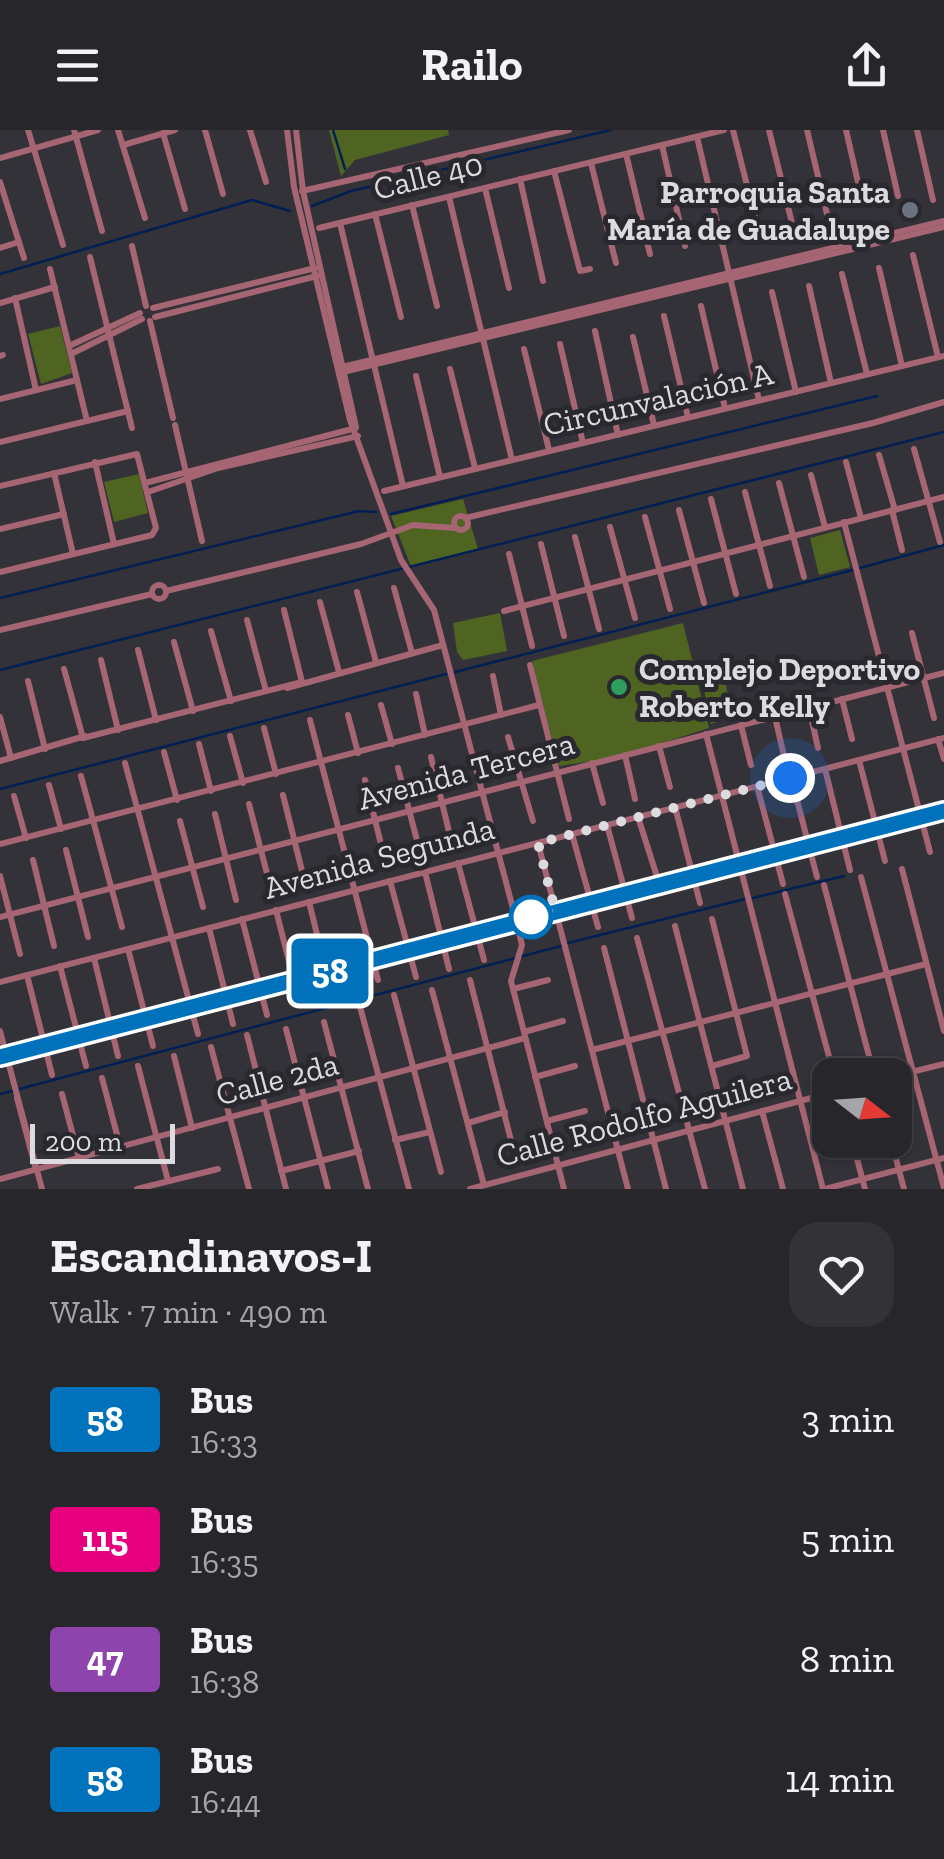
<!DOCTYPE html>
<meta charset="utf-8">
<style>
body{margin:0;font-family:"Zilla Slab",serif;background:#323237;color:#f1f3f6;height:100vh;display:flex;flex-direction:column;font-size:38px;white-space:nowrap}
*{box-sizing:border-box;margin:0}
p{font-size:32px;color:#a4a5a9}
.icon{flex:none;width:55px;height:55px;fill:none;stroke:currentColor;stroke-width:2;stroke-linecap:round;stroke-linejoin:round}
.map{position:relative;height:1059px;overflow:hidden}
.details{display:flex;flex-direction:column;background:#26262b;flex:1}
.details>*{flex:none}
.badge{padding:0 20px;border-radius:8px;font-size:35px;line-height:65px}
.needle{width:65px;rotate:107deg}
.fabs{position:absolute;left:812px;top:928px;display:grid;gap:20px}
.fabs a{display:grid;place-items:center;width:100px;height:100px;border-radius:20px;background:#26262b;box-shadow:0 2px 8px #0004,0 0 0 2px #424347;font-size:50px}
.scale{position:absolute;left:30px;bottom:25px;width:145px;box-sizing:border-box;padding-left:10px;border:5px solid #dcdbe0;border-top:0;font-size:28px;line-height:35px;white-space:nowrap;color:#dcdbe0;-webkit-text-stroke:8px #29282f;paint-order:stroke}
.you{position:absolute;width:50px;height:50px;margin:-25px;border:8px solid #fff;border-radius:50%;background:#1a73e8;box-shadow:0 0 0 15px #1a73e833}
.map>.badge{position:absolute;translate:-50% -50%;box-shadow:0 0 0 5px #fff}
.round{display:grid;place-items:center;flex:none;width:105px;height:105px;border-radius:30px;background:#323237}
.head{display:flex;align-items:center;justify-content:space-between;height:170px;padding:0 50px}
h1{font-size:48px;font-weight:700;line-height:75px}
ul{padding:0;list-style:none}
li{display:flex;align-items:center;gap:30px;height:120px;padding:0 50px}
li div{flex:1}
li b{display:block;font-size:38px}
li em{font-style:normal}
li .badge{min-width:110px;font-weight:700;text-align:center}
header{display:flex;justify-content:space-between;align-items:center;height:130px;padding:0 50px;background:#26262b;font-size:45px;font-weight:700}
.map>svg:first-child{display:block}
.green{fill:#506422}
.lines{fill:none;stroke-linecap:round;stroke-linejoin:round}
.stream{stroke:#001f53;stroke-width:2.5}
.minor{stroke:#a66572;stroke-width:6}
.line-casing{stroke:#fff;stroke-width:22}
.line{stroke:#0072bc;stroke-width:15}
.walk{stroke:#dcdbe0;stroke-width:10;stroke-dasharray:0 18}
.worship-dot{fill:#6b7280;stroke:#29282f;stroke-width:4}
.leisure-dot{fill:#2e9e5b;stroke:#29282f;stroke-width:4}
.stop-dot{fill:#fff;stroke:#0072bc;stroke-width:5}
.labels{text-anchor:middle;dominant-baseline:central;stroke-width:10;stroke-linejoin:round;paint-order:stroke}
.street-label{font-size:32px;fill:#dcdbe0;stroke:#29282f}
.poi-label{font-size:32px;font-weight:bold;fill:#dcdbe0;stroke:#29282f;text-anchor:end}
</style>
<header><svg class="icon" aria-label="menu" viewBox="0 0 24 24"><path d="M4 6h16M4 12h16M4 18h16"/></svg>Railo<svg class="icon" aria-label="share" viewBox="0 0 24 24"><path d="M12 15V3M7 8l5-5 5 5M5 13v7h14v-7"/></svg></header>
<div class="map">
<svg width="944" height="1059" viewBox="0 0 944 1059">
<rect width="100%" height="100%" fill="#333239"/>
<g class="green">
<path d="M329,0H448L449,5L355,30L341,46Z"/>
<path d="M60,196L72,243L41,254L28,204Z"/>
<path d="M139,344L148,383L114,392L104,352Z"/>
<path d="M463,369L478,419L411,436L391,386Z"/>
<path d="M840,400L850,437L819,445L810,408Z"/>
<path d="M500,483L507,521L463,530L457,522L453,493Z"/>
<path d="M683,493L709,598L615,628L559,636L532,531Z"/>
<path d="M723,539L732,586L711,594L701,544Z"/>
</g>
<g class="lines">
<g class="stream">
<path d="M333,0L345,39"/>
<path d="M312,76L351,61L611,0"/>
<path d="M0,144L252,70L290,81"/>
<path d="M391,384L877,266"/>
<path d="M860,438L944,415"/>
<path d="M0,468L359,381L376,382"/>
<path d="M0,540L944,302"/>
<path d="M455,542L853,440"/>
<path d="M0,659L446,544"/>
<path d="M753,768L844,746"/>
<path d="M568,813L745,769"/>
<path d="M0,964L561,816"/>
</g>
<g class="minor">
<path d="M28,0L63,115"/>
<path d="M74,0L102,101"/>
<path d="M118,0L145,88"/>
<path d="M205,0L223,64"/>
<path d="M250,0L266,52"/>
<path d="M287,0L294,57L350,290L401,430L434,480L516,790L522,815L511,851L564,1059"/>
<path d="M296,0L303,61L356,297"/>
<path d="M733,0L758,99"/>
<path d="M769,0L792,93"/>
<path d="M807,0L827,84"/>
<path d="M846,0L863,74"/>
<path d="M883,0L898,66"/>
<path d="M917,0L933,70"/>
<path d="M163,3L185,79"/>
<path d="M697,7L759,270"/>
<path d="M123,15L175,0"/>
<path d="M662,15L685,116"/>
<path d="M626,24L650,124"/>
<path d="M0,28L98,0"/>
<path d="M591,33L616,133"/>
<path d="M554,41L580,141L590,139"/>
<path d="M520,49L543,151"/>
<path d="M0,52L24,128"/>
<path d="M485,58L509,158"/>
<path d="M302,61L569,0"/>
<path d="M449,67L512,330"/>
<path d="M412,75L437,176"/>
<path d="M375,84L401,187"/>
<path d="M340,93L403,356"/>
<path d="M319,98L724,0"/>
<path d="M132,116L146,176"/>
<path d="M0,118L19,112"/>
<path d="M913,125L938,227"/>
<path d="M90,127L132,298"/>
<path d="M879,138L902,236"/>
<path d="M50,139L87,291"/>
<path d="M842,144L867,244"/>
<path d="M809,156L831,253"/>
<path d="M772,162L796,262"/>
<path d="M15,168L36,260"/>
<path d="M0,173L55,157"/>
<path d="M701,176L725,278"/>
<path d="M153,178L315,138"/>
<path d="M664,186L688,287"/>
<path d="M155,187L317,146"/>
<path d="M150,191L173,288"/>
<path d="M595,201L618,305"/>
<path d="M633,207L654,295"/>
<path d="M560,214L583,313"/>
<path d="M69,216L140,183"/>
<path d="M524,219L549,320"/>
<path d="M71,224L142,189"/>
<path d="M0,226L3,225"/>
<path d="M338,238L944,91"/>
<path d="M450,239L475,338"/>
<path d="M339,243L944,97"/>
<path d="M416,246L440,347"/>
<path d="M0,269L77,250"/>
<path d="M175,295L202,411"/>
<path d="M0,312L128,281"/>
<path d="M914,319L940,412"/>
<path d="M879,325L895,380"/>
<path d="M95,332L114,414"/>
<path d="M846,332L861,388"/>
<path d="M54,343L73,424"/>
<path d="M811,345L825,397"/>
<path d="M145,353L356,298"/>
<path d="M779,353L804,447"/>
<path d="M0,356L137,324L156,398L152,405L0,442"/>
<path d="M384,361L944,226"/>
<path d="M148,362L218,338L358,306"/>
<path d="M745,362L770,456"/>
<path d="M711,369L736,464"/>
<path d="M679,380L704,473"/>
<path d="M892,380L902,420"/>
<circle cx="461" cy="393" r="7"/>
<path d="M645,387L670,479"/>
<path d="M465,388L873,293L944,272"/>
<path d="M844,392L930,722"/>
<path d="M610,397L635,488"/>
<path d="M0,399L64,384"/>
<path d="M575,407L599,499"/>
<path d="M541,414L564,506"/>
<path d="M509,424L532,516"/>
<circle cx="159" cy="462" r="7"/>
<path d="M394,458L412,523"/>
<path d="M166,461L361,414L413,395L455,398"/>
<path d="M357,462L376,532"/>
<path d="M320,472L339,542"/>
<path d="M284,480L302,552"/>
<path d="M504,481L944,367"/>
<path d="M247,490L266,561"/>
<path d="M0,500L152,464"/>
<path d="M211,501L231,571"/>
<path d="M912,503L934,588"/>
<path d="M174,512L193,581"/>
<path d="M138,520L156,590"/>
<path d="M101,530L118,600"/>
<path d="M530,535L569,689"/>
<path d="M64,539L83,608"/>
<path d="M493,546L501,585"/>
<path d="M28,551L45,619"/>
<path d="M287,558L443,515"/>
<path d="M416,564L425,605"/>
<path d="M842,569L852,609"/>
<path d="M381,575L392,614"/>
<path d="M809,578L818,618"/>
<path d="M348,585L358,623"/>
<path d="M0,587L11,628"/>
<path d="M775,587L784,626"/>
<path d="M310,590L378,850"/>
<path d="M741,595L751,635"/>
<path d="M264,598L276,644"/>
<path d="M706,604L823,1059"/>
<path d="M230,606L243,653"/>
<path d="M508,607L533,691"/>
<path d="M83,608L302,552"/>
<path d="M938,609L944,629"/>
<path d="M199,614L211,661"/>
<path d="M659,616L670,657"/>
<path d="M164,622L177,670"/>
<path d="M625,625L635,669"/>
<path d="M431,627L451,710"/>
<path d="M859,630L885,731"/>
<path d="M0,631L85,606"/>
<path d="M125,633L198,904"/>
<path d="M592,633L603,673"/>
<path d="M398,638L419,718"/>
<path d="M825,639L850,740"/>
<path d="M81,646L122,797"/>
<path d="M791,647L817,747"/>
<path d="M365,650L384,726"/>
<path d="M49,655L61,699"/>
<path d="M757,656L783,754"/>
<path d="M283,665L304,749"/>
<path d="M14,666L26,708"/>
<path d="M249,674L271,759"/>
<path d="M675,677L700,773"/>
<path d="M215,684L236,770"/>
<path d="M638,687L659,753"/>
<path d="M180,691L203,777"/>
<path d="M607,695L632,788"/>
<path d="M572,704L598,797"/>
<path d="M538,713L628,1059"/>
<path d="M0,714L539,575"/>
<path d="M66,720L88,807"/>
<path d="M33,730L54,816"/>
<path d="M458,733L484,830"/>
<path d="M902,739L944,901"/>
<path d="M425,742L449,839"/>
<path d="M0,746L20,824"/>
<path d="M861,747L944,1058"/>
<path d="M390,751L416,847"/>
<path d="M824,755L874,945"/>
<path d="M785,764L834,945"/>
<path d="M309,772L332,865"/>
<path d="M276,780L300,875"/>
<path d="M0,787L944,543"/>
<path d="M242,789L267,885"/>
<path d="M712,789L747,926L712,936"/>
<path d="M675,796L743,1059"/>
<path d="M209,798L233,894"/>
<path d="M637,808L705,1059"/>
<path d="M604,818L666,1059"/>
<path d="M128,819L153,916"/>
<path d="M94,828L118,926"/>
<path d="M60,836L86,936"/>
<path d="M27,845L52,945"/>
<path d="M470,850L514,1022"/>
<path d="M0,852L944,608"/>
<path d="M513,859L548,850"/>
<path d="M432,860L484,1055"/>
<path d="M394,865L441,1042"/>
<path d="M359,873L409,1059"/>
<path d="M324,892L368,1059"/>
<path d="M286,899L328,1059"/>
<path d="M0,901L42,1059"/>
<path d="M524,902L563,891"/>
<path d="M247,905L286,1059"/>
<path d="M211,917L249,1059"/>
<path d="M592,920L926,834"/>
<path d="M174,926L192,998"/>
<path d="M0,927L944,681"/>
<path d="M138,936L168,1051"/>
<path d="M895,946L944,934"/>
<path d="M535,947L575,936"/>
<path d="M102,948L120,1016"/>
<path d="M62,964L79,1028"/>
<path d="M17,968L35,1036"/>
<path d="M762,981L783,1059"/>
<path d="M547,991L585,981"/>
<path d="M468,993L505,982"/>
<path d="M395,1010L430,1002"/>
<path d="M852,1010L865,1059"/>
<path d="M891,1010L904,1059"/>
<path d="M281,1041L359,1021"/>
<path d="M0,1049L525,908"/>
<path d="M137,1059L218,1039"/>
<path d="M470,1059L830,963"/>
<path d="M825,1059L944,1028"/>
</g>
</g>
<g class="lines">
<defs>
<path id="line" d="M0,927L944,681"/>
</defs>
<use href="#line" class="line-casing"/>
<use href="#line" class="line"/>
<path class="walk" d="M531,787L555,780L538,713L790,648"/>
</g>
<circle class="worship-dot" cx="910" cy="80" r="10"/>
<circle class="leisure-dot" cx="619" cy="557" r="10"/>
<circle class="stop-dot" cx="531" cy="787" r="20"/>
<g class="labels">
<g class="street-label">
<text transform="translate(428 46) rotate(-14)">Calle 40</text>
<text transform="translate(658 269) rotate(-13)">Circunvalación A</text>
<text transform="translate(466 641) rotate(-15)">Avenida Tercera</text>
<text transform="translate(379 728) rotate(-15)">Avenida Segunda</text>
<text transform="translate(277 949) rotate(-15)">Calle 2da</text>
<text transform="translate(644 987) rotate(-15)">Calle Rodolfo Aguilera</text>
</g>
<g class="poi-label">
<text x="890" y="62">Parroquia Santa<tspan x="890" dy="37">María de Guadalupe</tspan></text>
<text x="639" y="539" text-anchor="start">Complejo Deportivo<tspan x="639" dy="37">Roberto Kelly</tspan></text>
</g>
</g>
</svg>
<div class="fabs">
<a><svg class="needle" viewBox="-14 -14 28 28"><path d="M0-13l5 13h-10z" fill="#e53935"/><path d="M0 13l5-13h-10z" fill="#a4a5a9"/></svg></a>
</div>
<div class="scale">200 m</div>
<div class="you" style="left:790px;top:648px"></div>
<b class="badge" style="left:330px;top:841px;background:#0072bc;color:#fff">58</b>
</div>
<section class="details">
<div class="head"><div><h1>Escandinavos-I</h1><p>Walk · 7 min · 490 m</p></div><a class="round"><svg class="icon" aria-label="heart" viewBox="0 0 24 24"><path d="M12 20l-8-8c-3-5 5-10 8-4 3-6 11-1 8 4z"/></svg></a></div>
<ul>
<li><span class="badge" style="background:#0072bc;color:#fff">58</span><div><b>Bus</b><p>16:33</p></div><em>3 min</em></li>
<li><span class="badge" style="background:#e6007e;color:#fff">115</span><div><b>Bus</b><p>16:35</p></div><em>5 min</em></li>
<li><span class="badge" style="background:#8e44ad;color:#fff">47</span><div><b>Bus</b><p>16:38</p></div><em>8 min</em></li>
<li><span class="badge" style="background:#0072bc;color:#fff">58</span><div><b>Bus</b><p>16:44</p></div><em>14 min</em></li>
</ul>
</section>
